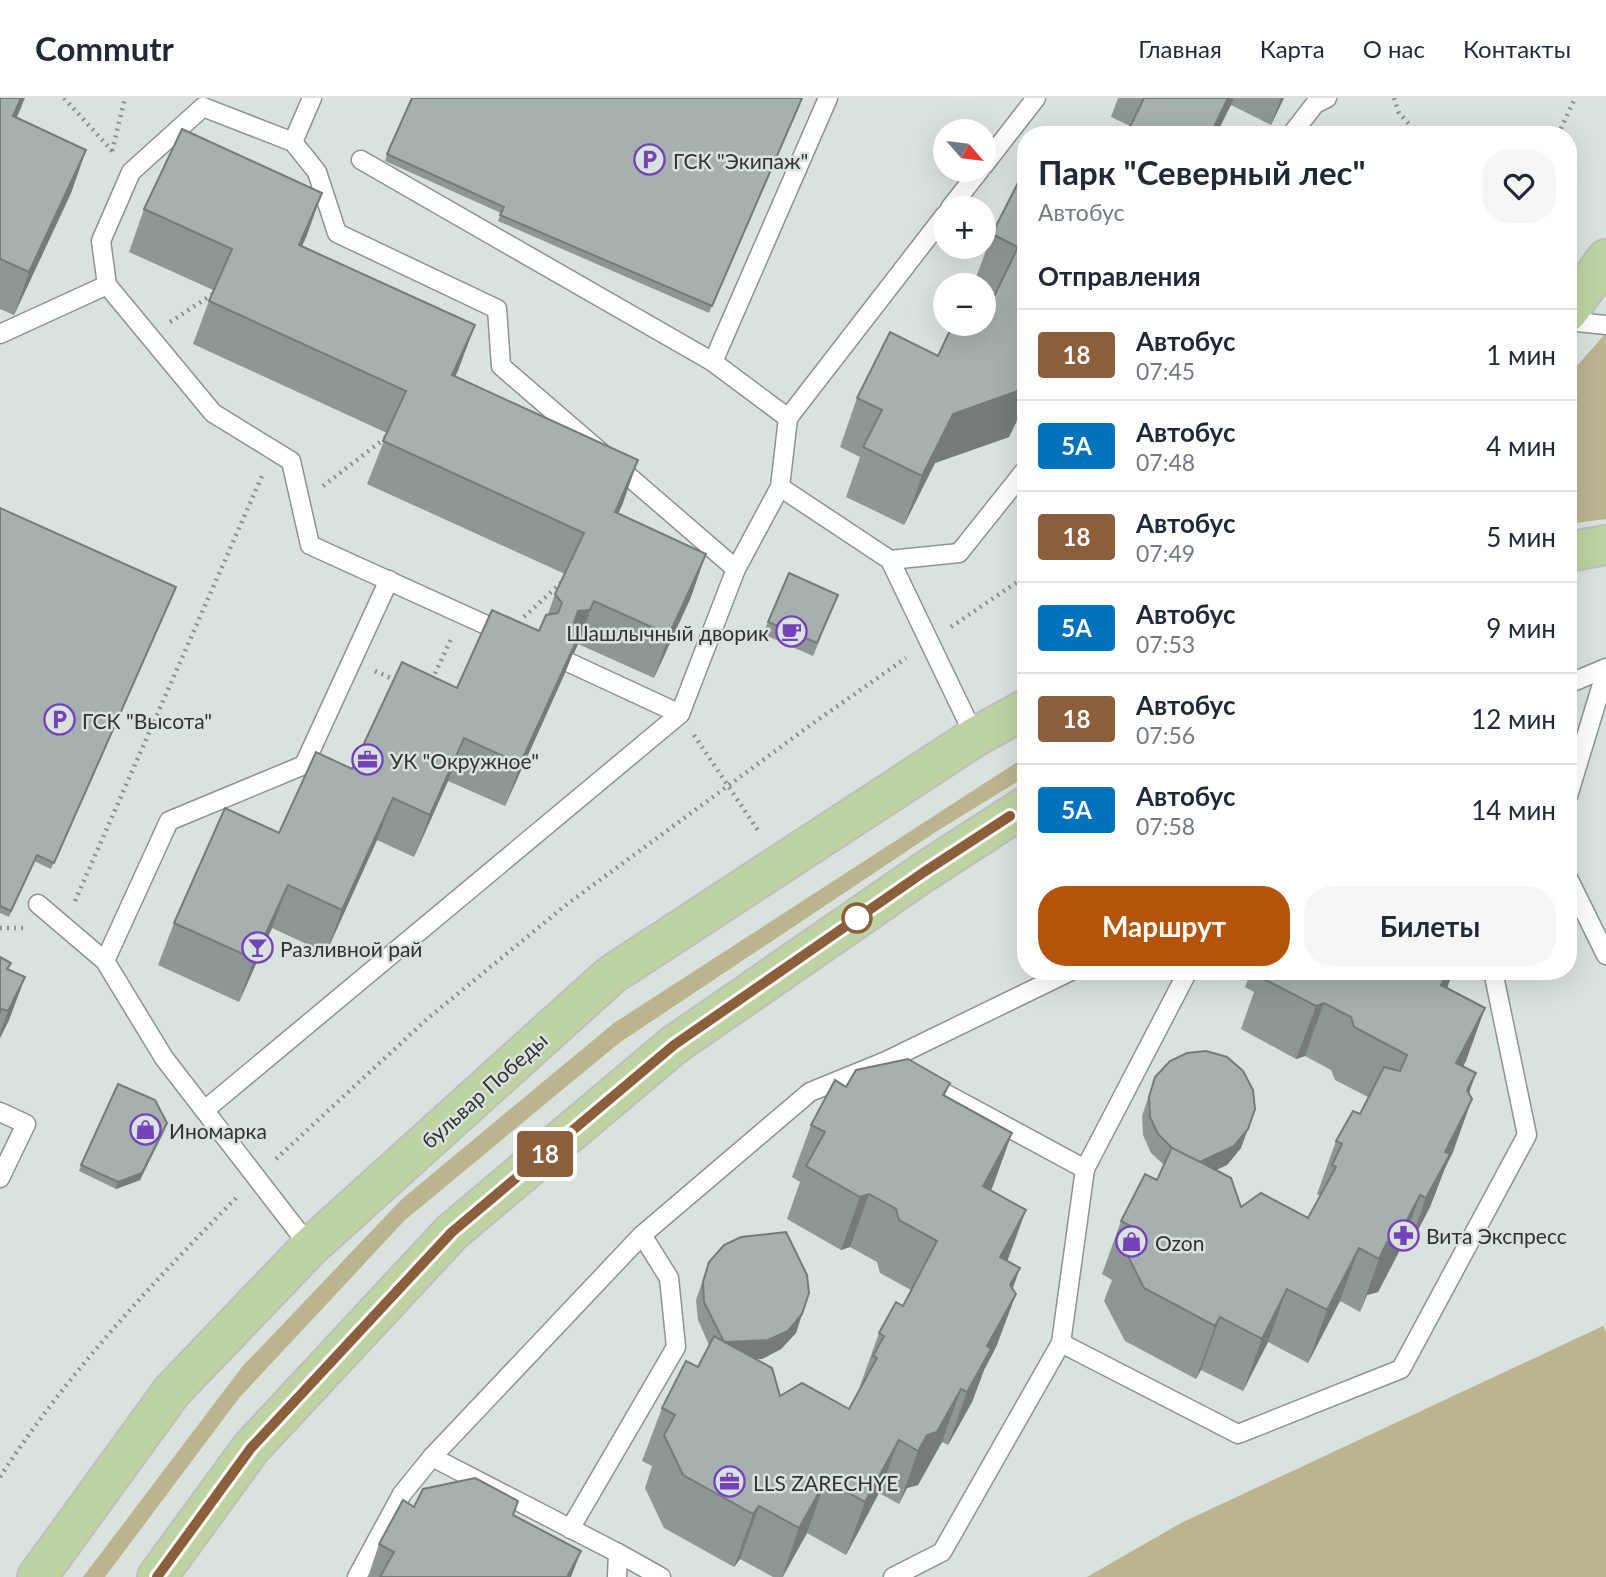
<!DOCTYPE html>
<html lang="ru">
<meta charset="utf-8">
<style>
body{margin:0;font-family:Lato,sans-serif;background:#f6f6f7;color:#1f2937;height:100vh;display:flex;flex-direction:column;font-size:26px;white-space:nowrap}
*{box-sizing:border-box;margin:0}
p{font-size:23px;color:#747a83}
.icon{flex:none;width:38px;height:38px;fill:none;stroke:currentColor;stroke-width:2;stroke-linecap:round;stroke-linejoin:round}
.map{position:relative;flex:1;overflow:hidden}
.sheet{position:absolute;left:1017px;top:28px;width:560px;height:854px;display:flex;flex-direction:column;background:#fff;border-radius:28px;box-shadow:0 7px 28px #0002}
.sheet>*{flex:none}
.badge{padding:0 14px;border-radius:5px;font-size:24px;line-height:46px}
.needle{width:46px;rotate:118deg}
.buttons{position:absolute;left:933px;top:21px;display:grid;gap:14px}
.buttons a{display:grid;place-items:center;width:63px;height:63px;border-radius:50%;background:#fff;box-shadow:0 7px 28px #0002;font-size:35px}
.map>.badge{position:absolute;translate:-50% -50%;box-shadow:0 0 0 4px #fff}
h2{padding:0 21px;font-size:26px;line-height:63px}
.round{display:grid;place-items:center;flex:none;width:74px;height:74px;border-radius:28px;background:#f6f6f7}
.head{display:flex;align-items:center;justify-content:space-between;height:119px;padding:0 21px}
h1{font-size:33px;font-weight:700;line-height:52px}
.button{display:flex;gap:14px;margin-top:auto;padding:14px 21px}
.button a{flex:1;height:80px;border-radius:28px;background:#b45309;color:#fff;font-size:28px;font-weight:700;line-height:80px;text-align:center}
.button a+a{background:#f6f6f7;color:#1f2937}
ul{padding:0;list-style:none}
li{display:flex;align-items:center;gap:21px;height:91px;padding:0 21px;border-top:2px solid #e0e1e3}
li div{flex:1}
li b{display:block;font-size:26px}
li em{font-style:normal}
li .badge{min-width:77px;font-weight:700;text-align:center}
header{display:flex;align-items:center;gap:42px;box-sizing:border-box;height:98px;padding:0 35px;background:#fff;border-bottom:2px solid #e0e1e3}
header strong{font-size:33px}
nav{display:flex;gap:38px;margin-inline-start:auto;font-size:24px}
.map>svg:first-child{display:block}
.green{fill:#bab48f}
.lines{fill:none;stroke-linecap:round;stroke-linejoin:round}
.lane-casing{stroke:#8d948f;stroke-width:21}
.primary-casing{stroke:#bdbebd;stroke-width:42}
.path{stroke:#8b908d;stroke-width:4.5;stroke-dasharray:2 5;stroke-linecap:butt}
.lane{stroke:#fff;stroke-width:18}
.primary{stroke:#bed3a1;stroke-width:38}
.wall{fill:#8f9796}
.shaded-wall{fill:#747b7a}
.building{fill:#a6b0ae;stroke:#747b7a;stroke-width:2}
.line-casing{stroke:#fff;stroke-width:16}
.line{stroke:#8b5e3c;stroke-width:10}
.stop-dot{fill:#fff;stroke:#8b5e3c;stroke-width:3.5}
.labels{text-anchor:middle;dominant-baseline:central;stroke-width:5;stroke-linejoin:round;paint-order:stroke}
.poi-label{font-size:21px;fill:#303331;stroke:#dae2dd;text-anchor:start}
.street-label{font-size:21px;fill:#303331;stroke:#dae2dd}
</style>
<header>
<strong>Commutr</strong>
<nav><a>Главная</a><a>Карта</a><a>О нас</a><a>Контакты</a></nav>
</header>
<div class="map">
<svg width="1606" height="1479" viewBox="0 0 1606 1479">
<rect width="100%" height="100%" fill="#dae2dd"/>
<g class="green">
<path d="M1606,235V421L1568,426V278Z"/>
<path d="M1025,659V679L934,735L619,945L405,1122L239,1300L105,1479H83L242,1269L402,1101L614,925Z"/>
<path d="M1603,1228L1606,1234V1479H1087L1181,1425Z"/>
</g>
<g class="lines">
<defs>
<g id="lane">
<path d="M1291,37L1315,6L1327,0"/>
<path d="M293,44L312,0"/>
<path d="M361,62L713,264"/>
<path d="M984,67L1036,0"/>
<path d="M950,110L980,72"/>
<path d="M945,117L788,320L780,389L890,462L975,639"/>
<path d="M1568,223L1606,227"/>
<path d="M0,236L107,187"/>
<path d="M788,320L713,264L828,0"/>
<path d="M890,462L959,455L1026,371"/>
<path d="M506,536L310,447L291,363L213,315L107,187L101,143L131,74L203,9L293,44L317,74L337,135L497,211L501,268L736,471"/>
<path d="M570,565L680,616L736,471L780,389"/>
<path d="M1568,586L1606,570"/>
<path d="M1568,698L1606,573"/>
<path d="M1568,780L1606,857"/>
<path d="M38,806L105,863"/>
<path d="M206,1011L680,616"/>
<path d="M0,1014L26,1026L0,1080"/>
<path d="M1085,1071L1188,873"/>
<path d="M310,1149L164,960L105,863L169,723L304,667L389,482"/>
<path d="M1061,1245L1238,1336L1401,1271L1527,1037L1493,873"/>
<path d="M432,1359L618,1455L617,1479"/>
<path d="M570,1431L676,1249L669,1180L642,1137"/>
<path d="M618,1455L661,1479"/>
<path d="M357,1479L402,1396L432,1359L642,1137L810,994L886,963L1071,873"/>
<path d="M893,1479L942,1454L1061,1245L1085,1071L924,984"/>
</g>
<g id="primary">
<path d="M1568,214L1606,161"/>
<path d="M1568,454L1606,447"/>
<path d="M37,1479L172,1293L310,1149L611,877L975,639L1026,611"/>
<path d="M157,1479L251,1350L452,1134L674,947L924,774L1026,708"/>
</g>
</defs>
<use href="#lane" class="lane-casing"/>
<use href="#primary" class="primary-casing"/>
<g class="path">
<path d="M64,0L114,55"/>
<path d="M1394,0L1399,15L1419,37"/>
<path d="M1558,37L1575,0"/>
<path d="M112,53L125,0"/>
<path d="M170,224L216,194"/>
<path d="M323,388L388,338"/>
<path d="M524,519L564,482"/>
<path d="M951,529L1026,478"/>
<path d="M375,573L399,584"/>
<path d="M432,582L452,539"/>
<path d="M694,637L759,734"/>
<path d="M75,803L262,378"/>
<path d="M0,830H24"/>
<path d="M276,1061L427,921L566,807L812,626L906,560"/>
<path d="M0,1379C67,1276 151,1186 237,1099"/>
</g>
<use href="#lane" class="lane"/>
<use href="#primary" class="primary"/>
</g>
<g class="wall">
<path d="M0,0L22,8L17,19L86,52L71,95L14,217L0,211Z"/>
<path d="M803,0L709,215L498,123L501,115L385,63L387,56Z"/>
<path d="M1118,0H1284L1271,27L1231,7L1130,28L1111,19Z"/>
<path d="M1026,69V304L1009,339L935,365L904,427L846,399L860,359L840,349L857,300L938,258L984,226L995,195L984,189V187H979L974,185L992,136Z"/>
<path d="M144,111L307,137L302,148L459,270L455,279L623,405L618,416L691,499L654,580L578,546L574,555H573L565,575L505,708L448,683L414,759L377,742L326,855L272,830L239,904L158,867L174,825L352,671L457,590L539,533L548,516L555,496L565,476L367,386L387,335L193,246L213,192L129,154Z"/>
<path d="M0,410L174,495L51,771L34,763L9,819L0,815Z"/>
<path d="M838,497L813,558L763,536L768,524Z"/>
<path d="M0,859L11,865L8,871L25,879L9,922L0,940Z"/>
<path d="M1251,873H1453L1447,890L1485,910L1463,968L1476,975L1469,995L1453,1054L1445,1070L1430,1109L1407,1153L1401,1150L1378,1194L1367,1197L1360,1214L1340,1203L1308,1265L1268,1244L1243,1293L1201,1272L1196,1281L1125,1243L1104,1203L1112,1182L1102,1176L1121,1123L1157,1082L1164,1067L1151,1055L1143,1037L1142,1018L1155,979L1241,1050L1227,1067L1215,1072L1241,1109L1308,1120L1320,1098L1317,1096L1336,1043L1360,1016L1368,999L1335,982L1331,972L1305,958L1296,961L1241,931L1254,894L1245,889Z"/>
<path d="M950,985L945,998L993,1088L991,1092L1013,1191L1016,1196L996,1249L984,1272L972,1304L948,1347L942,1344L918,1387L907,1390L899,1406L879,1395L846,1457L807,1435L783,1479H773L740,1461L734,1469L664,1430L645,1390L652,1368L642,1363L662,1310L698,1269L709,1247L698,1222L696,1202L709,1164L802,1216L796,1235L781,1251L762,1261H757L780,1298L849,1311L861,1289L860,1288L879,1235L903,1208L911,1192L880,1175L877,1164L850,1149L841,1152L787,1121L800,1084L792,1079L811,1027L846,989Z"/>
<path d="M165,1032L140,1082L116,1091L79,1073L81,1067Z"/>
<path d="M414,1409L513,1417L571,1479H368L379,1446Z"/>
</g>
<g class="shaded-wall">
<path d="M21,0H25L0,55L13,18Z"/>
<path d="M1228,0H1234L1231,7L1216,37H1210Z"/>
<path d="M1281,0H1284L1271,27Z"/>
<path d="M86,52L71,95L14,217L29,174Z"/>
<path d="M322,95L307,137L283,189L299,147Z"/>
<path d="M475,227L459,270L436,320L452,277Z"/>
<path d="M1026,290V304L1009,339L935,365L904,427L922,378L953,316Z"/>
<path d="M638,362L623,405L599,457L615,414Z"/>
<path d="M706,456L691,499L654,580L669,537Z"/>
<path d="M594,503L578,546L574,555H573L565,575L505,708L578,513Z"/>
<path d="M464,640L448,683L414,759L430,717Z"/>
<path d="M393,700L377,742L326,855L342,812Z"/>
<path d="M288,787L272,830L239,904L254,861Z"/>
<path d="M1448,873H1453L1446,893L1441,887Z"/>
<path d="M25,879L9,922L0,940V935L8,913Z"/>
<path d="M1324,905L1305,958L1296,961L1316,908Z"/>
<path d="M1485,910L1466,963L1437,1018L1456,965Z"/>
<path d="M1476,975L1457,1028L1467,992Z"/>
<path d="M1472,1001L1453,1054L1445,1070L1430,1109L1407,1153L1426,1100L1445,1054Z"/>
<path d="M167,1025L140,1082L116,1091L118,1084Z"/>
<path d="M1248,1031L1241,1050L1227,1067L1153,1102L1160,1083Z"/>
<path d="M1012,1035L993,1088L964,1141L983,1088Z"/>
<path d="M869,1096L850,1149L841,1152L860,1099Z"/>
<path d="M1420,1097L1401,1150L1378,1194L1367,1197L1360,1214L1379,1161L1387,1144Z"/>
<path d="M1026,1112L1007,1164L1000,1159Z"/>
<path d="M1359,1150L1340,1203L1308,1265L1327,1212Z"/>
<path d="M1020,1170L1002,1221L1016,1196L996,1249L984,1272L972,1304L948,1347L967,1294L1010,1187Z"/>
<path d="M1287,1191L1268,1244L1243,1293L1262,1241Z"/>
<path d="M802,1216L796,1235L781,1251L762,1261L717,1263L724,1244Z"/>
<path d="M1220,1219L1201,1272L1196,1281L1215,1228Z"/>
<path d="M961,1291L942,1344L918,1387L907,1390L899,1406L918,1353L927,1337Z"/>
<path d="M899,1342L879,1395L846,1457L865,1404Z"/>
<path d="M826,1382L807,1435L782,1479L799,1430Z"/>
<path d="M759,1408L740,1461L734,1469L753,1416Z"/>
<path d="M581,1453L571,1479H567Z"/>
</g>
<g class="building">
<path d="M0,0H21L13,18L86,52L29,174L0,161Z"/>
<path d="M412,0H802L712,208L500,117L504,109L387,56Z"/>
<path d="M1144,0H1228L1210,37H1126Z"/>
<path d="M182,31L322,95L299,147L475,227L452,277L638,362L615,414L706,456L669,537L594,503L590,512L578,513L574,524L581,533L520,666L464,640L430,717L393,700L342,812L288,787L254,861L174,825L225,710L279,735L316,654L352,671L402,564L457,590L492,512L539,533L546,517L558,515L562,505L555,496L584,435L383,343L406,293L209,203L232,151L144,111Z"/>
<path d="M1026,69V290L953,316L922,378L863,349L882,312L857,300L890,234L938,258L953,226H984V219L1018,149L992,136Z"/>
<path d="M0,410L176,489L54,765L37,757L11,813L0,808Z"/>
<path d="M789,475L838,497L817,545L768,524Z"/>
<path d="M0,859L11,865L7,871L25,879L8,913L2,911L0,914Z"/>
<path d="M1263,873H1448L1441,887L1485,910L1456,965L1476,975L1467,992L1472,1001L1445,1054L1450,1056L1426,1100L1420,1097L1397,1141L1387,1144L1379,1161L1359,1150L1327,1212L1287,1191L1262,1241L1220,1219L1215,1228L1144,1190L1124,1150L1134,1130L1121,1123L1145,1076L1157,1082L1172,1049L1231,1080L1241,1109L1261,1095L1308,1120L1336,1069L1332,1067L1342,1046L1336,1043L1353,1013L1360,1016L1384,969L1400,973L1407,957L1354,929L1351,919L1324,905L1316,908L1260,879Z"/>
<path d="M1206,953L1227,959L1243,973L1253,992L1255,1011L1248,1031L1234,1048L1200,1064L1172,1050L1158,1036L1150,1019L1149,999L1155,979L1170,963L1187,955Z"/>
<path d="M908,961L950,985L943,997L1012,1035L983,1088L1026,1112L1000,1159L1020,1170L1010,1187L1016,1196L987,1248L991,1251L967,1294L961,1291L937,1334L927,1337L918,1353L899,1342L865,1404L826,1382L799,1430L759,1408L753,1416L683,1377L664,1337L675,1317L662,1310L686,1263L698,1269L714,1238L772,1270L780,1298L802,1285L849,1311L877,1260L873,1258L884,1238L879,1235L896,1204L903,1208L937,1143L899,1122L896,1111L869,1096L860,1099L806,1068L825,1034L811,1027L835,982L846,989L856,972Z"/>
<path d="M118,986L155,1002L167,1025L142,1075L118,1084L81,1067Z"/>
<path d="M786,1134L807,1177L809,1195L802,1216L788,1233L768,1242L726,1244L723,1242L704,1204L703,1184L709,1164L724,1147L741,1139Z"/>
<path d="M475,1380L518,1403L513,1417L581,1453L567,1479H380L394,1454L379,1446L403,1402L414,1409L423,1391Z"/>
</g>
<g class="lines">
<defs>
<path id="line" d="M157,1479L251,1350L452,1134L674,947L924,774L1010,718"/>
</defs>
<use href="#line" class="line-casing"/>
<use href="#line" class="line"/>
</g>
<defs>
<symbol id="parking-ring" viewBox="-11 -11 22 22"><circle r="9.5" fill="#dae2dd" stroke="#7443bb" stroke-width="1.5"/><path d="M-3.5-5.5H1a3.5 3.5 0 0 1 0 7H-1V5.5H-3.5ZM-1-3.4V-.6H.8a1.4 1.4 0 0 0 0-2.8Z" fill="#7443bb"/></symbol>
<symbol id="cafe-ring" viewBox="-11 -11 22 22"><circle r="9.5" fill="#dae2dd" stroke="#7443bb" stroke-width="1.5"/><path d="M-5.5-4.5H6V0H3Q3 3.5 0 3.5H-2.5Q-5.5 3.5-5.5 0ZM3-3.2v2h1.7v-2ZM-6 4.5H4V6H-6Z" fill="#7443bb"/></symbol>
<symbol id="office-ring" viewBox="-11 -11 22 22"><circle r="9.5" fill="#dae2dd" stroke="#7443bb" stroke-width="1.5"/><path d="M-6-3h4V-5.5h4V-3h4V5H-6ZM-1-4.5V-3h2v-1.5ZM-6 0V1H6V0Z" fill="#7443bb"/></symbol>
<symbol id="bar-ring" viewBox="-11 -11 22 22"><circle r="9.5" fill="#dae2dd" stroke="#7443bb" stroke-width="1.5"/><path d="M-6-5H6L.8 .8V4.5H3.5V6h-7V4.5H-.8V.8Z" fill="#7443bb"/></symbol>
<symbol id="shop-ring" viewBox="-11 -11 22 22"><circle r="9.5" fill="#dae2dd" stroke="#7443bb" stroke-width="1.5"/><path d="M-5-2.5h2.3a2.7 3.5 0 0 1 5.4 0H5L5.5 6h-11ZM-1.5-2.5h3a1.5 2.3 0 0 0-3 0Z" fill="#7443bb"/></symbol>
<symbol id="pharmacy-ring" viewBox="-11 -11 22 22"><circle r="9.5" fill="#dae2dd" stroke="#7443bb" stroke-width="1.5"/><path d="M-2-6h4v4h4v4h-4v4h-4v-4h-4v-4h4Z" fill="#7443bb"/></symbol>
</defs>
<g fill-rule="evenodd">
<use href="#parking-ring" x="632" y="44" width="35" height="35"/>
<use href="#cafe-ring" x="774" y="516" width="35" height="35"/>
<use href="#parking-ring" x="42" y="604" width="35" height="35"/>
<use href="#office-ring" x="350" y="644" width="35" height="35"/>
<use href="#bar-ring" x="240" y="832" width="35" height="35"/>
<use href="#shop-ring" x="128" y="1014" width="35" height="35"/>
<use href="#pharmacy-ring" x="1386" y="1120" width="35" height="35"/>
<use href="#shop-ring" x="1114" y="1126" width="35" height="35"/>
<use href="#office-ring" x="712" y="1366" width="35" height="35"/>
</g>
<circle class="stop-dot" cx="857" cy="820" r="14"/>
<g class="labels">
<g class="poi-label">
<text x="673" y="62">ГСК "Экипаж"</text>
<text x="769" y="534" text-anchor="end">Шашлычный дворик</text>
<text x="82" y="622">ГСК "Высота"</text>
<text x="390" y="662">УК "Окружное"</text>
<text x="280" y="850">Разливной рай</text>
<text x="169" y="1032">Иномарка</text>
<text x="1426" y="1137">Вита Экспресс</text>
<text x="1155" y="1144">Ozon</text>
<text x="753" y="1384">LLS ZARECHYE</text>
</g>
<g class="street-label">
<text transform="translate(484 992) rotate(-42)">бульвар Победы</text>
</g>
</g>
</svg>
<div class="buttons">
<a><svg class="needle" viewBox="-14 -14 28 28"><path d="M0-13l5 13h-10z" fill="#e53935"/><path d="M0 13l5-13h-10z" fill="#747a83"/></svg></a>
<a>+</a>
<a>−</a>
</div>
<b class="badge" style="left:545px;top:1056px;background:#8b5e3c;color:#fff">18</b>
<section class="sheet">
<div class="head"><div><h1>Парк &quot;Северный лес&quot;</h1><p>Автобус</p></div><a class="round"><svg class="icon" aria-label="heart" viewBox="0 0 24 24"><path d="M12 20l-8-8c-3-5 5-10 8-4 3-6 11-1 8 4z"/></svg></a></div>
<h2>Отправления</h2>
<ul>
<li><span class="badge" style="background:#8b5e3c;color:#fff">18</span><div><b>Автобус</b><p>07:45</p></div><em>1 мин</em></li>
<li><span class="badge" style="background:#0072bc;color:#fff">5А</span><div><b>Автобус</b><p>07:48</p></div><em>4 мин</em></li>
<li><span class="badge" style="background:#8b5e3c;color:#fff">18</span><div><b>Автобус</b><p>07:49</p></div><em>5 мин</em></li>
<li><span class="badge" style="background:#0072bc;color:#fff">5А</span><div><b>Автобус</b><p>07:53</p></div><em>9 мин</em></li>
<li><span class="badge" style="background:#8b5e3c;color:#fff">18</span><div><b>Автобус</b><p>07:56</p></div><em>12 мин</em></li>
<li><span class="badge" style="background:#0072bc;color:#fff">5А</span><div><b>Автобус</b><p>07:58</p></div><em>14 мин</em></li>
</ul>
<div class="button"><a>Маршрут</a><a>Билеты</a></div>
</section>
</div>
